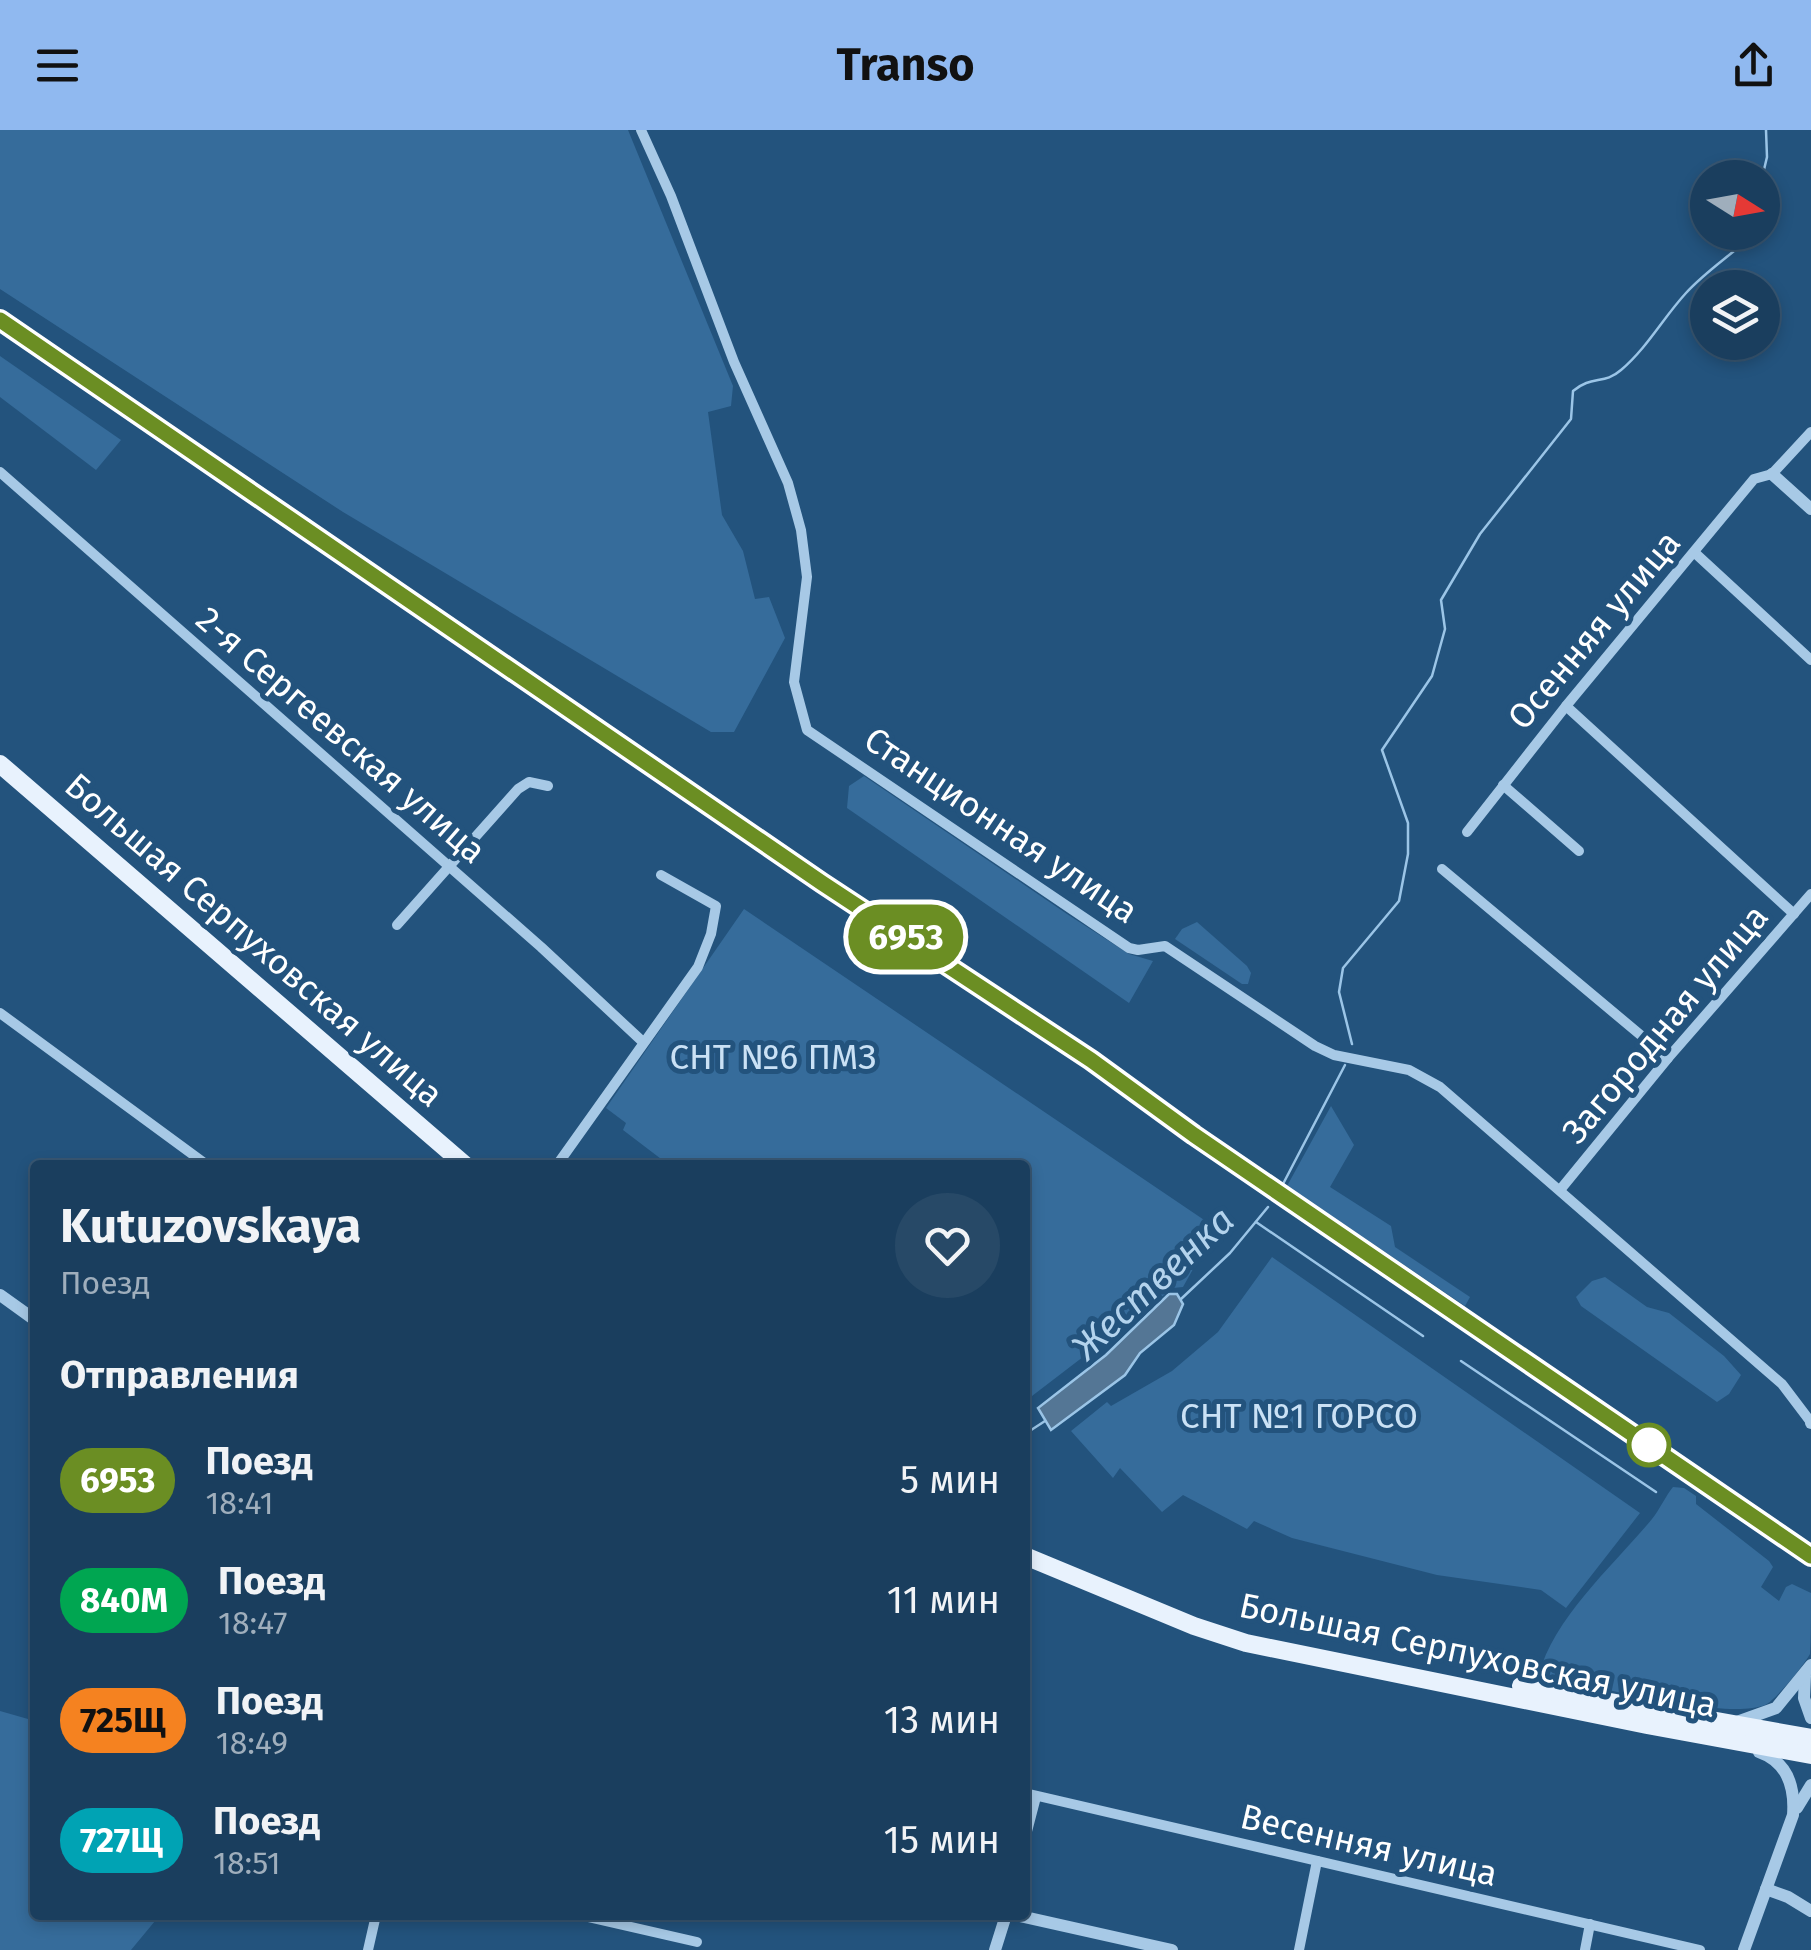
<!DOCTYPE html>
<html lang="ru">
<meta charset="utf-8">
<style>
body{margin:0;font-family:"Fira Sans",sans-serif;background:#274967;color:#f1f3f6;height:100vh;display:flex;flex-direction:column;font-size:38px;white-space:nowrap}
*{box-sizing:border-box;margin:0}
p{font-size:32px;color:#9faebc}
.icon{flex:none;width:55px;height:55px;fill:none;stroke:currentColor;stroke-width:2;stroke-linecap:round;stroke-linejoin:round}
.map{position:relative;flex:1;overflow:hidden}
.panel{position:absolute;left:30px;top:1030px;width:1000px;height:760px;display:flex;flex-direction:column;background:#1a3e5e;border-radius:10px;box-shadow:0 5px 15px #0003,0 0 0 2px #385773}
.panel>*{flex:none}
.badge{padding:0 20px;border-radius:32px;font-size:35px;line-height:65px}
.needle{width:65px;rotate:101deg}
.tools{position:absolute;left:1690px;top:30px;display:grid;gap:20px}
.tools a{display:grid;place-items:center;width:90px;height:90px;border-radius:50%;background:#1a3e5e;box-shadow:0 5px 15px #0003,0 0 0 2px #385773;font-size:50px}
.map>.badge{position:absolute;translate:-50% -50%;box-shadow:0 0 0 5px #fff}
h2{padding:0 30px;font-size:38px;line-height:90px}
.round{display:grid;place-items:center;flex:none;width:105px;height:105px;border-radius:52px;background:#274967}
.overview{display:flex;align-items:center;justify-content:space-between;height:170px;padding:0 30px}
h1{font-size:48px;font-weight:700;line-height:75px}
ul{padding:0;list-style:none}
li{display:flex;align-items:center;gap:30px;height:120px;padding:0 30px}
li div{flex:1}
li b{display:block;font-size:38px}
li em{font-style:normal}
li .badge{min-width:110px;font-weight:700;text-align:center}
header{display:flex;justify-content:space-between;align-items:center;height:130px;padding:0 30px;background:#90b9f0;color:#111;font-size:45px;font-weight:700}
.map>svg:first-child{display:block}
.green{fill:#366c9b}
.water{fill:#547695;stroke:#9bc5e7;stroke-width:2.5}
.lines{fill:none;stroke-linecap:round;stroke-linejoin:round}
.stream{stroke:#9bc5e7;stroke-width:2.5}
.minor{stroke:#a7c9e6;stroke-width:10}
.tertiary{stroke:#a7c9e6;stroke-width:12}
.primary{stroke:#e8f2fd;stroke-width:18}
.rail{stroke:#fff;stroke-width:2.5;stroke-dasharray:18 8;stroke-linecap:butt}
.line-casing{stroke:#fff;stroke-width:22}
.line{stroke:#6b8e23;stroke-width:15}
.stop-dot{fill:#fff;stroke:#6b8e23;stroke-width:5}
.labels{text-anchor:middle;dominant-baseline:central;stroke-width:10;stroke-linejoin:round;paint-order:stroke}
.street-label{font-size:35px;fill:#fff;stroke:#23537d}
.park-label{font-size:35px;fill:#cae1f5;stroke:#23537d}
.water-label{font-size:38px;font-style:italic;fill:#b3d3ed;stroke:#23537d}
</style>
<header><svg class="icon" aria-label="menu" viewBox="0 0 24 24"><path d="M4 6h16M4 12h16M4 18h16"/></svg>Transo<svg class="icon" aria-label="share" viewBox="0 0 24 24"><path d="M12 15V3M7 8l5-5 5 5M5 13v7h14v-7"/></svg></header>
<div class="map">
<svg width="1811" height="1820" viewBox="0 0 1811 1820">
<rect width="100%" height="100%" fill="#23537d"/>
<g class="green">
<path d="M0,0H628L733,256L731,276L708,282L722,385L743,421L755,469L769,467L785,508L734,602H711L343,382L0,159Z"/>
<path d="M0,226L121,310L96,340L0,267Z"/>
<path d="M864,646L1067,784L1129,824L1153,831L1129,873L847,678L849,656Z"/>
<path d="M744,779L1216,1098L1183,1157L1173,1158L1032,1266L1025,1275V1035H669L623,1000L626,993L606,978Z"/>
<path d="M1197,792L1247,836L1251,843L1248,854H1242L1175,809L1182,799Z"/>
<path d="M1331,976L1354,1015L1330,1057L1391,1096L1395,1117L1470,1167L1465,1176L1287,1056Z"/>
<path d="M1272,1127L1640,1383L1566,1478L1541,1460L1437,1445L1292,1408L1254,1391L1247,1399L1183,1365L1162,1382L1120,1338L1113,1348L1071,1301L1107,1272L1111,1276L1172,1241L1218,1202Z"/>
<path d="M1605,1147L1647,1177L1669,1183L1724,1226L1741,1245L1729,1264L1717,1272L1581,1176L1576,1167L1592,1151Z"/>
<path d="M1673,1357L1684,1358L1696,1366V1374L1769,1431L1773,1437L1761,1457L1779,1471L1786,1457L1792,1454L1811,1463C1811,1477 1811,1513 1810,1524C1804,1535 1776,1570 1765,1575C1724,1591 1588,1554 1539,1545C1553,1488 1615,1434 1652,1389C1660,1379 1665,1367 1673,1357Z"/>
<path d="M0,1581L35,1591V1785H167L155,1791L131,1820H0Z"/>
</g>
<path class="water" d="M1169,1164H1177L1183,1174L1174,1195L1140,1223L1125,1245L1051,1300L1038,1278L1106,1225Z"/>
<g class="lines">
<g class="stream">
<path d="M1762,48L1767,27L1766,0"/>
<path d="M1762,62L1766,69L1762,87"/>
<path d="M1352,914L1339,862L1343,838L1399,771L1408,724V693L1382,620L1432,546L1445,499L1441,470L1480,404L1571,289L1573,261C1592,245 1604,255 1621,240C1647,218 1663,188 1686,163C1707,140 1733,124 1756,102"/>
<path d="M1283,1054L1345,935"/>
<path d="M1256,1092L1423,1206"/>
<path d="M1181,1169L1230,1123L1268,1077"/>
<path d="M1461,1231L1656,1362"/>
<path d="M1025,1304L1045,1291"/>
</g>
<g class="minor">
<path d="M641,0L671,66L734,232L788,353L801,400L807,447L794,552L807,600L1129,818L1138,820L1165,816L1315,916L1334,925L1409,940L1440,957L1782,1254L1810,1291"/>
<path d="M0,342L541,817L643,912"/>
<path d="M1695,423L1811,530"/>
<path d="M1566,576L1794,784"/>
<path d="M1503,655L1579,721"/>
<path d="M1467,702L1566,576L1754,349L1772,344L1811,302"/>
<path d="M1442,739L1668,928"/>
<path d="M397,795L518,659L529,652L548,656"/>
<path d="M0,883L207,1035"/>
<path d="M557,1035L698,837L711,804L716,776L661,745"/>
<path d="M1560,1060L1668,928L1811,764"/>
<path d="M1025,1663L1700,1820"/>
<path d="M1025,1709L1036,1667"/>
<path d="M579,1785L697,1812"/>
<path d="M368,1820L376,1785"/>
<path d="M1299,1820L1317,1731"/>
<path d="M1585,1820L1590,1794"/>
</g>
<g class="tertiary">
<path d="M1772,344L1811,379"/>
<path d="M0,1165L35,1190"/>
<path d="M1811,1290V1293"/>
<path d="M1805,1546L1804,1568L1811,1588"/>
<path d="M1737,1592L1776,1578L1811,1535"/>
<path d="M1797,1678L1811,1655"/>
<path d="M1766,1759L1788,1767L1811,1781"/>
<path d="M1016,1785L1172,1820"/>
<path d="M995,1820L1006,1785"/>
<path d="M1744,1820L1793,1685C1795,1657 1788,1632 1759,1622"/>
</g>
<g class="primary">
<path d="M0,634L465,1035"/>
<path d="M1025,1426L1194,1496L1246,1513L1647,1595L1811,1625"/>
<path d="M1521,1556L1811,1608"/>
</g>
<path class="rail" d="M0,190L823,753L1149,970L1194,1005L1811,1426"/>
</g>
<g class="lines">
<defs>
<path id="line" d="M0,190L822,753L1091,930L1194,1005L1811,1426"/>
</defs>
<use href="#line" class="line-casing"/>
<use href="#line" class="line"/>
</g>
<circle class="stop-dot" cx="1649" cy="1315" r="20"/>
<g class="labels">
<g class="street-label">
<text transform="translate(1594 500) rotate(-50)">Осенняя улица</text>
<text transform="translate(341 605) rotate(41)">2-я Сергеевская улица</text>
<text transform="translate(1001 695) rotate(34)">Станционная улица</text>
<text transform="translate(254 810) rotate(41)">Большая Серпуховская улица</text>
<text transform="translate(1665 894) rotate(-50)">Загородная улица</text>
<text transform="translate(1478 1525) rotate(12)">Большая Серпуховская улица</text>
<text transform="translate(1369 1715) rotate(13)">Весенняя улица</text>
</g>
<g class="park-label">
<text x="773" y="927">СНТ №6 ПМЗ</text>
<text x="1299" y="1286">СНТ №1 ГОРСО</text>
</g>
<g class="water-label">
<text transform="translate(1153 1153) rotate(-43)">Жественка</text>
</g>
</g>
</svg>
<div class="tools">
<a><svg class="needle" viewBox="-14 -14 28 28"><path d="M0-13l5 13h-10z" fill="#e53935"/><path d="M0 13l5-13h-10z" fill="#9faebc"/></svg></a>
<a><svg class="icon" aria-label="layers" viewBox="0 0 24 24"><path d="M12 4l9 5-9 5-9-5zM3 14l9 5 9-5"/></svg></a>
</div>
<b class="badge" style="left:906px;top:807px;background:#6b8e23;color:#fff">6953</b>
<section class="panel">
<div class="overview"><div><h1>Kutuzovskaya</h1><p>Поезд</p></div><a class="round"><svg class="icon" aria-label="heart" viewBox="0 0 24 24"><path d="M12 20l-8-8c-3-5 5-10 8-4 3-6 11-1 8 4z"/></svg></a></div>
<h2>Отправления</h2>
<ul>
<li><span class="badge" style="background:#6b8e23;color:#fff">6953</span><div><b>Поезд</b><p>18:41</p></div><em>5 мин</em></li>
<li><span class="badge" style="background:#00a651;color:#fff">840М</span><div><b>Поезд</b><p>18:47</p></div><em>11 мин</em></li>
<li><span class="badge" style="background:#f58220;color:#111">725Щ</span><div><b>Поезд</b><p>18:49</p></div><em>13 мин</em></li>
<li><span class="badge" style="background:#00a3b4;color:#fff">727Щ</span><div><b>Поезд</b><p>18:51</p></div><em>15 мин</em></li>
</ul>
</section>
</div>
